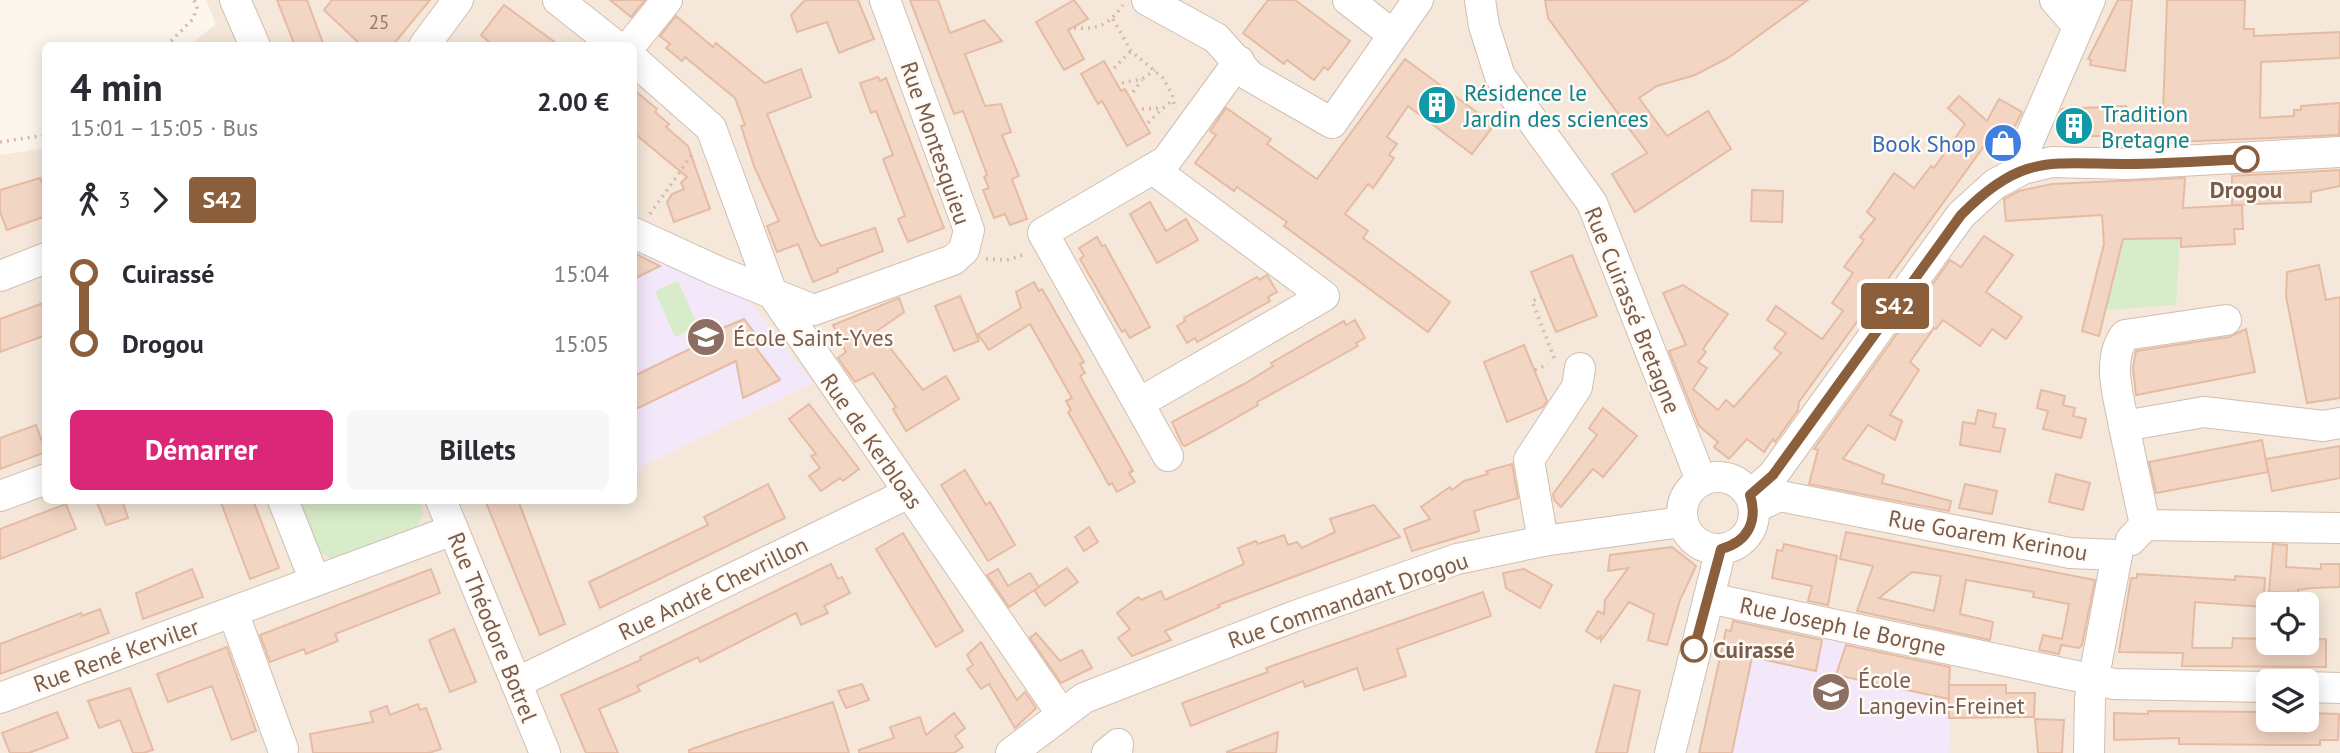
<!DOCTYPE html>
<html lang="fr">
<meta charset="utf-8">
<style>
body{margin:0;font-family:"PT Sans",sans-serif;background:#f7f7f7;color:#2b2b33;height:100vh;display:flex;flex-direction:column;font-size:26px;white-space:nowrap}
*{box-sizing:border-box;margin:0}
p{font-size:23px;color:#7c7c81}
.icon{flex:none;width:38px;height:38px;fill:none;stroke:currentColor;stroke-width:2;stroke-linecap:round;stroke-linejoin:round}
.map{position:relative;flex:1;overflow:hidden}
.side{position:absolute;left:42px;top:42px;width:595px;height:462px;display:flex;flex-direction:column;background:#fff;border-radius:10px;box-shadow:0 4px 18px #0003}
.side>*{flex:none}
.badge{padding:0 14px;border-radius:5px;font-size:24px;line-height:46px}
.fabs{position:absolute;left:2256px;top:592px;display:grid;gap:14px}
.fabs a{display:grid;place-items:center;width:63px;height:63px;border-radius:10px;background:#fff;box-shadow:0 4px 18px #0003;font-size:35px}
.map>.badge{position:absolute;translate:-50% -50%;box-shadow:0 0 0 4px #fff}
.legs{display:flex;align-items:center;gap:10px;height:77px;padding:0 28px;font-size:23px}
.legs p{margin-inline-start:auto}
.head{display:flex;align-items:center;justify-content:space-between;height:119px;padding:0 28px}
h1{font-size:38px;font-weight:800;line-height:52px}
.cta{display:flex;gap:14px;margin-top:auto;padding:14px 28px}
.cta a{flex:1;height:80px;border-radius:10px;background:#db2777;color:#fff;font-size:28px;font-weight:800;line-height:80px;text-align:center}
.cta a+a{background:#f7f7f7;color:#2b2b33}
ul{padding:0 28px;list-style:none}
li{display:flex;align-items:center;gap:24px;height:70px;font-size:26px}
li i{display:grid;place-items:center;width:10px;height:100%;margin:0 9px;background:currentColor}
li i::after{content:'';width:18px;height:18px;margin:-9px;border:5px solid;border-radius:50%;background:#fff}
li p{margin-inline-start:auto}
li:first-child i{background:linear-gradient(#0000 50%,currentColor 0)}
li:last-child i{background:linear-gradient(currentColor 50%,#0000 0)}
.map>svg:first-child{display:block}
.residential{fill:#f5e8da;fill-rule:evenodd}
.education{fill:#f3e8fa}
.green{fill:#d8ecc9}
.building{fill:#f3d5c3;stroke:#e6bba3;stroke-width:2;fill-rule:evenodd}
.lines{fill:none;stroke-linecap:round;stroke-linejoin:round}
.minor-casing{stroke:#d1beb0;stroke-width:32}
.path{stroke:#d9b8a5;stroke-width:3.5;stroke-dasharray:2 5;stroke-linecap:butt}
.minor{stroke:#fff;stroke-width:30}
.line-1-casing{stroke:#fff;stroke-width:16}
.line-1{stroke:#8b5e3c;stroke-width:10}
.stop-1-dot{fill:#fff;stroke:#8b5e3c;stroke-width:3.5}
.labels{text-anchor:middle;dominant-baseline:central;stroke-width:5;stroke-linejoin:round;paint-order:stroke}
.number-label{font-size:19px;fill:#987a6a}
.culture-label{font-size:23px;fill:#0d838f;stroke:#fffaf3;text-anchor:start}
.street-label{font-size:23px;fill:#7a5c4d;stroke:#fffaf3}
.shop-label{font-size:23px;fill:#366cbe;stroke:#fffaf3;text-anchor:end}
.stop-label{font-size:23px;font-weight:bold;fill:#7a5c4d;stroke:#fffaf3}
.education-label{font-size:23px;fill:#785e54;stroke:#fffaf3;text-anchor:start}
</style>
<div class="map">
<svg width="2340" height="753" viewBox="0 0 2340 753">
<rect width="100%" height="100%" fill="#fdf6ec"/>
<path class="residential" d="M206,0H2340V753H0V155L45,148L46,500H634V46L189,45L216,24ZM2268,604H2306V642H2268ZM2268,681H2306V719H2268Z"/>
<g class="education">
<path d="M634,246L749,301L813,383L634,470Z"/>
<path d="M1734,619L1950,667L1949,753H1699L1726,630L1731,631Z"/>
</g>
<g class="green">
<path d="M2181,225L2176,305L2105,310L2123,239L2163,238Z"/>
<path d="M678,281L698,326L675,337L655,291Z"/>
<path d="M298,501H418L423,512L415,530L333,560L316,550Z"/>
</g>
<g class="building">
<path d="M277,0H307L324,46H295Z"/>
<path d="M332,0H430L392,46H362L324,10Z"/>
<path d="M610,0H645L631,17Z"/>
<path d="M805,0H858L874,39L839,53L827,22L797,32L791,15Z"/>
<path d="M910,0H938L950,33L984,20L1002,41L965,54L985,106L1001,104L1011,132L1002,135L1019,176L1012,179L1027,219L1010,225L1005,214L994,218L983,190L989,188L984,177L987,175L963,111L954,114Z"/>
<path d="M1074,0L1088,19L1068,30L1084,59L1064,70L1036,22Z"/>
<path d="M1268,0H1295L1350,41L1328,70L1324,67L1314,80L1287,60L1284,64L1243,33Z"/>
<path d="M1545,0H1808L1728,58L1695,75L1657,86L1639,98L1667,136L1708,111L1731,149L1635,212L1612,174L1647,153L1548,18Z"/>
<path d="M2118,0H2132L2125,71L2090,65L2091,60L2088,59Z"/>
<path d="M2167,0H2245L2244,29H2254V36L2340,32V58L2261,62L2260,118L2294,116V110H2301V106L2340,103L2339,135L2128,144L2127,135L2069,137L2056,123L2062,109L2126,106L2127,112L2163,113Z"/>
<path d="M504,5L560,46H494L481,35Z"/>
<path d="M676,16L713,47L716,43L765,83L801,69L811,97L767,114L816,238L821,246L875,228L883,251L837,269L838,272L813,282L798,244L777,252L767,226L779,221L754,166L741,126L745,125L735,98L685,57L682,61L666,48L670,44L660,36Z"/>
<path d="M1405,59L1494,125L1472,154L1408,106L1387,137L1397,144L1389,155L1394,158L1373,188L1368,184L1345,214L1368,231L1363,238L1450,302L1428,332L1284,226L1287,222L1237,187L1234,191L1195,163L1216,135L1210,131L1226,108L1271,139L1267,144L1317,179Z"/>
<path d="M1104,61L1121,91L1125,89L1150,133L1127,146L1102,101L1098,104L1081,74Z"/>
<path d="M878,77L880,81L886,78L944,228L908,242L898,219L905,216L883,159L893,155L876,111L871,113L860,83Z"/>
<path d="M634,90L657,109L655,112L669,124L666,127L688,146L710,209L674,222L667,202L672,194L684,189L681,183L687,177L634,133Z"/>
<path d="M1959,96L1987,121L1999,99L2022,112L2003,150L1987,142L1799,402L1798,410L1775,442L1773,439L1764,452L1747,439L1729,459L1714,447L1718,442L1699,426L1669,351L1686,345L1663,293L1683,285L1728,314L1703,349L1706,352L1698,362L1707,368L1693,389L1718,410L1726,400L1734,407L1781,353L1774,348L1786,333L1767,320L1776,306L1822,339L1843,311L1832,303L1853,273L1844,267L1864,240L1860,237L1875,219L1867,212L1894,173L1914,188L1931,166L1934,168L1965,124L1948,108Z"/>
<path d="M2340,170V186L2311,192V202L2232,205V176Z"/>
<path d="M40,178L46,192V216L7,230L0,212V190Z"/>
<path d="M2185,178L2183,208L2242,205L2243,229H2234L2235,244L2181,247V238L2123,239L2099,336L2082,331L2104,244L2102,215L2006,221L2004,199L2019,191L2052,184Z"/>
<path d="M1752,190L1783,191L1782,222L1751,221Z"/>
<path d="M1150,202L1166,231L1186,219L1198,240L1157,263L1130,214Z"/>
<path d="M1984,236L2013,255L1986,292L2022,317L2006,339L1992,329L1980,346L1943,320L1936,329L1934,328L1910,362L1919,370L1890,415L1902,421L1895,440L1868,425L1843,459L1884,475L1882,483L1951,501L1949,511L1809,484L1818,450L1814,449L1950,260L1961,267Z"/>
<path d="M1097,237L1102,246L1105,245L1150,327L1130,338L1125,330L1122,332L1080,259L1084,256L1079,248Z"/>
<path d="M634,253L660,266L634,279Z"/>
<path d="M1572,255L1597,316L1556,332L1531,272Z"/>
<path d="M2319,265L2326,300L2340,297V398L2307,403L2286,296L2287,272Z"/>
<path d="M1267,275L1277,292L1268,297L1270,301L1197,342L1195,338L1187,343L1177,326L1185,321L1184,318L1257,277L1259,280Z"/>
<path d="M1034,282L1039,291L1042,289L1084,362L1080,364L1085,373L1080,376L1133,471L1129,473L1135,482L1117,492L1112,483L1109,485L1068,412L1071,410L1066,401L1072,398L1030,324L989,350L978,334L1021,308L1016,292Z"/>
<path d="M960,296L979,341L954,351L935,306Z"/>
<path d="M899,298L904,312L877,331L923,390L946,376L959,399L906,431L893,409L896,407L873,373L855,382L838,358L846,352L833,325Z"/>
<path d="M46,302V335L0,352V319Z"/>
<path d="M744,319L763,344L756,348L780,380L743,398L736,361L634,410V376L723,333L720,329Z"/>
<path d="M1355,320L1365,338L1356,343L1358,346L1257,402L1258,405L1213,431L1185,446L1182,444L1172,422L1246,383L1273,366L1271,363L1344,321L1346,325Z"/>
<path d="M2246,329L2255,372L2136,395L2133,368L2136,351L2229,337Z"/>
<path d="M1524,345L1547,401L1543,407L1507,422L1484,362Z"/>
<path d="M2041,390L2065,396L2063,405L2075,408L2073,416L2086,419L2081,438L2043,429L2048,411L2037,408Z"/>
<path d="M809,404L859,469L843,481L840,478L821,491L809,476L820,468L811,456L816,454L789,419Z"/>
<path d="M1603,408L1637,436L1603,477L1593,469L1561,507L1554,500L1553,494L1597,435L1589,428Z"/>
<path d="M1978,410L1996,414L1993,427L2005,429L2000,452L1960,445L1963,422L1975,424Z"/>
<path d="M36,425L46,452L0,469V438Z"/>
<path d="M2262,440L2268,472L2156,493L2149,462Z"/>
<path d="M2340,446V478L2272,491L2266,459Z"/>
<path d="M1512,464L1518,498L1474,511L1479,531L1412,551L1404,529L1430,519L1421,507L1450,487L1452,490L1464,481L1488,474L1486,471Z"/>
<path d="M965,470L986,505L990,502L1015,545L988,561L941,485Z"/>
<path d="M2056,474L2090,483L2083,510L2049,502Z"/>
<path d="M768,484L785,518L600,608L589,582L708,525L704,517Z"/>
<path d="M1965,484L1997,491L1992,514L1959,508Z"/>
<path d="M96,500H122L128,518L106,525Z"/>
<path d="M220,500H253L279,568L250,579Z"/>
<path d="M485,500H518L565,624L540,635Z"/>
<path d="M66,504L76,529L0,559V529Z"/>
<path d="M1374,505L1400,537L1218,605L1220,607L1165,631L1171,640L1132,656L1118,638L1130,629L1117,613L1138,597L1141,600L1161,591L1165,600L1244,564L1238,548L1256,541L1258,544L1284,535L1288,545L1297,542L1302,548L1335,532L1330,519Z"/>
<path d="M1089,527L1098,542L1084,551L1075,537Z"/>
<path d="M1846,532L2095,580L2082,645L2079,648L2061,645L2059,654L2039,650L2043,635L2062,639L2069,604L2033,597L2034,592L1966,580L1960,614L1993,622L1990,640L1857,611L1873,566L1840,559ZM1912,572L1941,576L1934,611L1879,598Z"/>
<path d="M903,533L963,631L936,647L876,549Z"/>
<path d="M1784,544L1837,556L1828,605L1808,601L1812,586L1772,578L1777,550L1782,551Z"/>
<path d="M2273,544L2287,545L2286,567L2321,569V564H2340V587L2311,588L2298,590V593L2269,592Z"/>
<path d="M1672,547L1696,566L1680,600L1667,645L1648,640L1654,614L1629,602L1601,641V636L1598,639L1586,631L1598,611L1604,614L1605,600L1628,568L1608,571L1610,555Z"/>
<path d="M831,564L838,579L842,577L850,593L824,606L828,613L801,625L796,613L700,662L698,657L637,686L640,691L599,709L618,753H586L561,695L641,660L640,657Z"/>
<path d="M1067,568L1078,582L1045,606L1034,590Z"/>
<path d="M192,569L203,597L143,619L136,593Z"/>
<path d="M431,569L440,593L335,634L338,641L306,654L304,649L270,662L260,635Z"/>
<path d="M998,569L1008,586L1030,573L1039,587L1009,607L987,575Z"/>
<path d="M1524,569L1552,585L1540,608L1506,588L1503,573Z"/>
<path d="M2137,574L2235,580V576L2265,578L2263,607L2195,602L2192,648H2232L2233,638L2268,639V642L2326,639V667L2182,666L2183,653L2119,652L2131,578H2137Z"/>
<path d="M1483,592L1491,616L1397,649L1406,676L1364,690L1357,668L1305,687L1303,681L1191,726L1182,703L1268,672L1266,668Z"/>
<path d="M100,609L109,633L0,674V644L81,613L82,616Z"/>
<path d="M1733,621L1822,640L1816,671L1752,657L1732,753H1699L1726,630L1731,631Z"/>
<path d="M454,629L476,682L450,692L429,640Z"/>
<path d="M1036,633L1060,661L1082,650L1092,668L1061,683L1030,638Z"/>
<path d="M981,642L1017,700L1025,692L1036,708L1015,728L989,684L981,689L967,669L973,665L967,655Z"/>
<path d="M1846,645L1950,667L1949,685H2006V693H2035L2034,717L1949,718V686V699L1836,675Z"/>
<path d="M227,647L256,731L232,740L212,686L168,702L157,674Z"/>
<path d="M862,684L869,700L846,708L838,691Z"/>
<path d="M1614,685L1640,691L1627,753H1596Z"/>
<path d="M130,688L153,750L143,753H133L120,720L99,728L88,701Z"/>
<path d="M833,702L849,753H689V750L735,734Z"/>
<path d="M418,704L420,710L426,708L441,749L429,753H313L310,734L373,722L370,712L387,706L390,715Z"/>
<path d="M2148,711L2268,712V719H2306V713L2339,714L2338,740H2320V745H2290L2179,744V738L2114,740V713L2148,714Z"/>
<path d="M57,712L68,738L29,753H10L2,733Z"/>
<path d="M954,713L965,728L955,736L963,747L954,753H859V750L894,738L890,727L920,717L926,735Z"/>
<path d="M2035,719L2064,720L2062,753H2038Z"/>
<path d="M1278,732L1276,753H1227V752Z"/>
</g>
<g class="lines">
<defs>
<g id="minor">
<path d="M235,0L255,46"/>
<path d="M558,0L616,46"/>
<path d="M1147,0L1216,38L1250,76L1332,123L1418,0"/>
<path d="M1348,0L1392,34"/>
<path d="M1480,0L1484,26L1500,76L1592,203L1701,480"/>
<path d="M2055,0L2077,25"/>
<path d="M424,46L458,0"/>
<path d="M630,46L667,0"/>
<path d="M634,60L711,128L772,293L1061,713"/>
<path d="M2023,169L2027,145L2090,0"/>
<path d="M634,233L719,272L814,310L953,260L964,250L969,230L885,0"/>
<path d="M0,276L46,258"/>
<path d="M1139,403L1324,296L1153,169"/>
<path d="M2124,426C2119,398 2106,360 2125,335L2226,320"/>
<path d="M1168,456L1043,233L1166,161L1239,61"/>
<circle cx="1718" cy="513" r="36"/>
<path d="M1750,495L1773,475L1961,215L1995,184L2023,169L2052,162L2127,164L2340,152"/>
<path d="M0,496L46,479"/>
<path d="M283,500L315,581"/>
<path d="M441,500L545,753"/>
<path d="M1754,508L1780,496L2070,553L2117,555"/>
<path d="M2145,525L2124,426L2204,412L2323,426L2340,423"/>
<path d="M2131,540L2145,525L2340,528"/>
<path d="M1543,541L1529,460L1577,387L1580,368"/>
<path d="M1709,598L2114,684L2268,687"/>
<path d="M233,612L283,749"/>
<path d="M516,683L909,493"/>
<path d="M2306,687L2340,688"/>
<path d="M0,698L453,530"/>
<path d="M1011,753L1084,698L1295,616L1457,559L1543,541L1682,522"/>
<path d="M1107,753L1118,744L1117,753"/>
<path d="M1670,753L1721,549"/>
<path d="M2089,753L2090,698L2117,555"/>
</g>
</defs>
<use href="#minor" class="minor-casing"/>
<g class="path">
<path d="M1113,19L1131,51L1163,78L1172,94L1175,109"/>
<path d="M1074,28C1099,30 1109,24 1123,5"/>
<path d="M166,46L193,19L197,7L194,0"/>
<path d="M1114,68L1131,51"/>
<path d="M1122,83L1142,79L1155,70"/>
<path d="M1133,92L1142,80"/>
<path d="M1142,109L1163,108L1173,100"/>
<path d="M1148,123L1163,108"/>
<path d="M0,142L46,135"/>
<path d="M650,214L694,152"/>
<path d="M986,259L1007,260L1026,254"/>
<path d="M1542,297L1532,301L1555,360"/>
<path d="M1535,370L1548,364"/>
</g>
<use href="#minor" class="minor"/>
</g>
<g class="lines">
<defs>
<path id="line-1" d="M1694,649L1721,549C1748,542 1758,521 1750,495L1773,475L1961,215C2022,153 2049,164 2128,164C2167,164 2207,161 2246,159"/>
</defs>
<use href="#line-1" class="line-1-casing"/>
<use href="#line-1" class="line-1"/>
</g>
<defs>
<symbol id="building-disc" viewBox="-11 -11 22 22"><circle r="9.5" fill="#0f9aa8" stroke="#fffaf3"/><path d="M-4-6H4V6H1V3H-1V6H-4ZM-2.5-4.3h1.7v1.8h-1.7ZM.8-4.3h1.7v1.8H.8ZM-2.5-1h1.7V.8h-1.7ZM.8-1h1.7V.8H.8Z" fill="#fff"/></symbol>
<symbol id="shop-disc" viewBox="-11 -11 22 22"><circle r="9.5" fill="#3f7fe0" stroke="#fffaf3"/><path d="M-5-2.5h2.3a2.7 3.5 0 0 1 5.4 0H5L5.5 6h-11ZM-1.5-2.5h3a1.5 2.3 0 0 0-3 0Z" fill="#fff"/></symbol>
<symbol id="school-disc" viewBox="-11 -11 22 22"><circle r="9.5" fill="#8d6e63" stroke="#fffaf3"/><path d="M0-5L7-2L0 1L-7-2ZM-4 1L0 2.5L4 1V4Q0 6-4 4Z" fill="#fff"/></symbol>
</defs>
<g fill-rule="evenodd">
<use href="#building-disc" x="1415" y="83" width="44" height="44"/>
<use href="#building-disc" x="2052" y="104" width="44" height="44"/>
<use href="#shop-disc" x="1981" y="121" width="44" height="44"/>
<use href="#school-disc" x="684" y="315" width="44" height="44"/>
<use href="#school-disc" x="1809" y="670" width="44" height="44"/>
</g>
<g class="stop-1-dot">
<circle cx="2246" cy="159" r="12"/>
<circle cx="1694" cy="649" r="12"/>
</g>
<g class="labels">
<g class="number-label">
<text x="379" y="22">25</text>
</g>
<g class="culture-label">
<text x="1464" y="92">Résidence le<tspan x="1464" dy="26">Jardin des sciences</tspan></text>
<text x="2101" y="113">Tradition<tspan x="2101" dy="26">Bretagne</tspan></text>
</g>
<g class="street-label">
<text transform="translate(936 143) rotate(71)">Rue Montesquieu</text>
<text transform="translate(1633 310) rotate(68)">Rue Cuirassé Bretagne</text>
<text transform="translate(872 441) rotate(55)">Rue de Kerbloas</text>
<text transform="translate(1988 535) rotate(10)">Rue Goarem Kerinou</text>
<text transform="translate(713 588) rotate(-26)">Rue André Chevrillon</text>
<text transform="translate(1348 600) rotate(-19)">Rue Commandant Drogou</text>
<text transform="translate(1843 626) rotate(12)">Rue Joseph le Borgne</text>
<text transform="translate(493 627) rotate(68)">Rue Théodore Botrel</text>
<text transform="translate(116 655) rotate(-20)">Rue René Kerviler</text>
</g>
<g class="shop-label">
<text x="1976" y="143">Book Shop</text>
</g>
<g class="stop-label">
<text x="2246" y="189">Drogou</text>
<text x="1713" y="649" text-anchor="start">Cuirassé</text>
</g>
<g class="education-label">
<text x="733" y="337">École Saint-Yves</text>
<text x="1858" y="679">École<tspan x="1858" dy="26">Langevin-Freinet</tspan></text>
</g>
</g>
</svg>
<div class="fabs">
<a><svg class="icon" aria-label="locate" viewBox="0 0 24 24"><circle cx="12" cy="12" r="6"/><path d="M12 2v4M12 18v4M2 12h4M18 12h4"/></svg></a>
<a><svg class="icon" aria-label="layers" viewBox="0 0 24 24"><path d="M12 4l9 5-9 5-9-5zM3 14l9 5 9-5"/></svg></a>
</div>
<b class="badge" style="left:1895px;top:306px;background:#8b5e3c;color:#fff">S42</b>
<section class="side">
<div class="head"><div><h1>4 min</h1><p>15:01 – 15:05 · Bus</p></div><b>2.00 €</b></div>
<div class="legs"><svg class="icon" aria-label="walk" viewBox="0 0 24 24"><circle cx="13" cy="4" r="2"/><path d="M13 8l-2 6 4 7M11 14l-3 7M7 12l3-4h3l4 4"/></svg>3<svg class="icon" aria-label="forward" viewBox="0 0 24 24"><path d="M9 5l7 7-7 7"/></svg><b class="badge" style="background:#8b5e3c;color:#fff">S42</b></div>
<ul>
<li><i style="color:#8b5e3c"></i><b>Cuirassé</b><p>15:04</p></li>
<li><i style="color:#8b5e3c"></i><b>Drogou</b><p>15:05</p></li>
</ul>
<div class="cta"><a>Démarrer</a><a>Billets</a></div>
</section>
</div>
